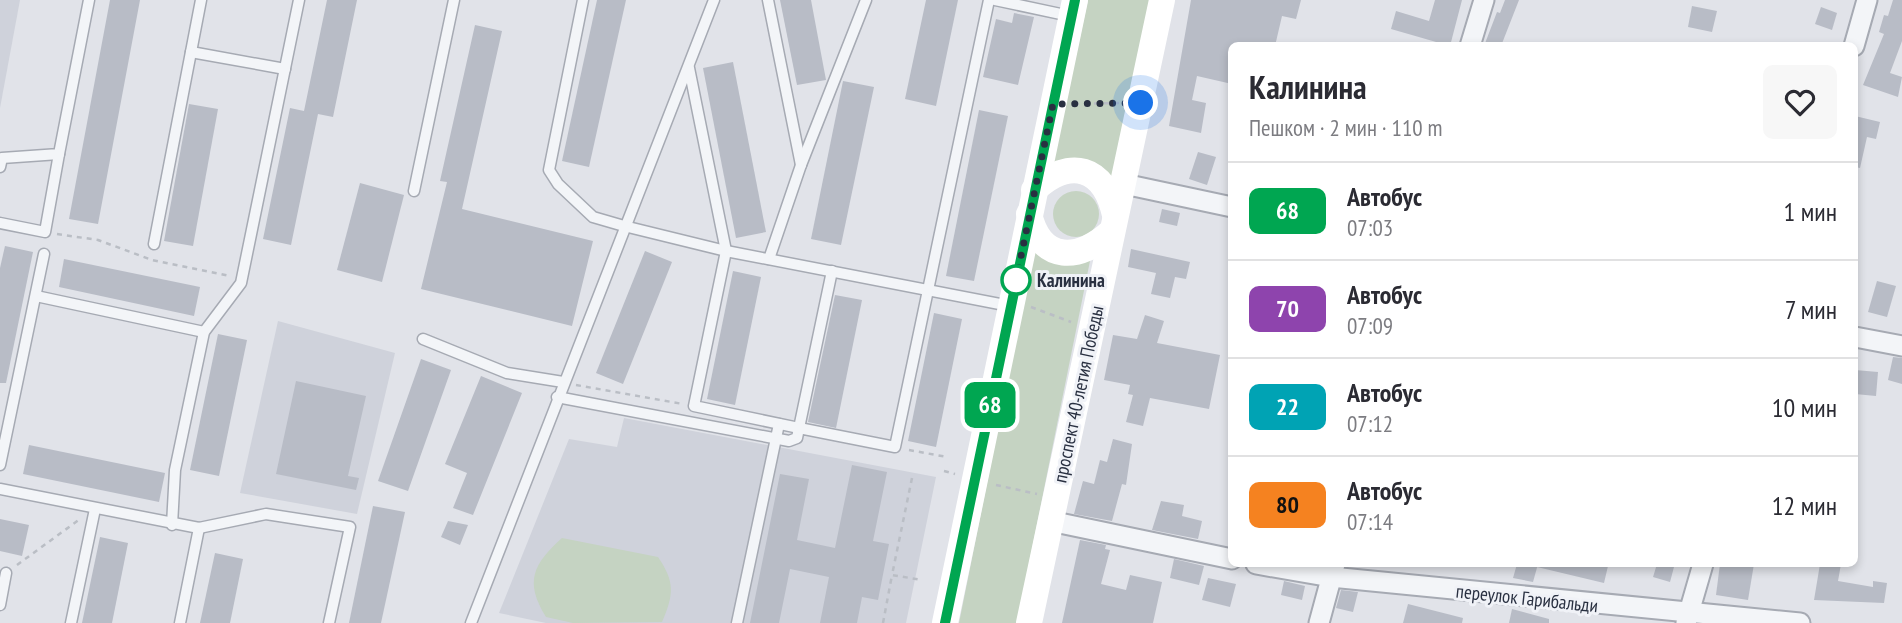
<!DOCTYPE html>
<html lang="ru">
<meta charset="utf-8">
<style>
body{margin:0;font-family:"PT Sans Narrow",sans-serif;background:#f7f7f7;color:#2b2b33;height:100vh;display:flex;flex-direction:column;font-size:26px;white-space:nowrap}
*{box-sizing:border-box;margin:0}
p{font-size:23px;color:#7c7c81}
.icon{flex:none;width:38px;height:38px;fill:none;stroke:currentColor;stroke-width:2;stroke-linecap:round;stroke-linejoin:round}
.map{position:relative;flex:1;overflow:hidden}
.sheet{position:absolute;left:1228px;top:42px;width:630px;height:525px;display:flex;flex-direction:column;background:#fff;border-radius:10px;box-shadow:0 4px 10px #0003}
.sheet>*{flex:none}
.badge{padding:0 14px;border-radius:10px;font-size:24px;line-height:46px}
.you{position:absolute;width:35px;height:35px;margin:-18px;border:5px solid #fff;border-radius:50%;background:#1a73e8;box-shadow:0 0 0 10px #1a73e833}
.map>.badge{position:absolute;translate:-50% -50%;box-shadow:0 0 0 4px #fff}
.round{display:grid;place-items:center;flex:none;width:74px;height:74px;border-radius:10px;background:#f7f7f7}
.overview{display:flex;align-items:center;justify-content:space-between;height:119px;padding:0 21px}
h1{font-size:33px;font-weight:700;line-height:52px}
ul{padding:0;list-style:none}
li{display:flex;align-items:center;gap:21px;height:98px;padding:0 21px;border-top:2px solid #e1e1e2}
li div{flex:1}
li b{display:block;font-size:26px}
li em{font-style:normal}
li .badge{min-width:77px;font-weight:700;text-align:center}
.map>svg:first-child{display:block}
.built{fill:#cfd2db}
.green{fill:#c5d3c2}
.building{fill:#b8bcc6}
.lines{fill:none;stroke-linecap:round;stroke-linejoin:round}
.service-casing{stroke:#a6aab3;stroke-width:13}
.minor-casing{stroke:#a6aab3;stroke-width:23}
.path{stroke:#babec5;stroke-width:2.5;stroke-dasharray:5 5;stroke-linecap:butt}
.service{stroke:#f3f5f8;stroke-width:10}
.minor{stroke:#f3f5f8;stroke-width:19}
.secondary{stroke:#fff;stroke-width:26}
.line-casing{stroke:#fff;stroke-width:16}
.line{stroke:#00a651;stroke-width:10}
.walk{stroke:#293041;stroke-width:7;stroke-dasharray:0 12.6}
.stop-dot{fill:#fff;stroke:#00a651;stroke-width:3.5}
.labels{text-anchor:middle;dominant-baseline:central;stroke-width:6;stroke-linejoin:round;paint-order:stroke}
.stop-label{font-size:19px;font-weight:bold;fill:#293041;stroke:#f0f2f7;text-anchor:start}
.street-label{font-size:19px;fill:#293041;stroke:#f0f2f7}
</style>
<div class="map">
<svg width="1902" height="623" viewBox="0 0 1902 623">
<rect width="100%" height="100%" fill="#e1e3e9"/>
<g class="built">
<path d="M0,0H20L0,108Z"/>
<path d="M278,321L395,353L357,514L240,493Z"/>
<path d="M624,418L936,477L906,623H546L499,613L569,439L617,447Z"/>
</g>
<g class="green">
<path d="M1088,0H1151L1114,183L1052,168Z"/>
<circle cx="1076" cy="214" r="23"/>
<path d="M1035,244L1091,256L1017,623H959Z"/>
<path d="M562,538L658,557C675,582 674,594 662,622L573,623L546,617C524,582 533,564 562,538Z"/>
</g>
<g class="building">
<path d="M110,0H140L98,224L69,219Z"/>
<path d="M327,0H357L333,117L318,114L291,245L263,239L290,108L304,111Z"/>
<path d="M597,0H626L589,167L562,161Z"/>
<path d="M780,0H811L826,80L797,85Z"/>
<path d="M926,0H958L936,106L905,99Z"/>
<path d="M1191,0H1301L1296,19L1282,16L1275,46H1232V84L1197,76L1192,100L1206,103L1201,133L1169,126Z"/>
<path d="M1435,0H1462L1450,46L1391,29L1396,11L1429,21Z"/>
<path d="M1505,0H1519L1501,46H1484L1497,12L1500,13Z"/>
<path d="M1893,0H1902V41L1890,73L1902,77L1898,97L1863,85L1884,34L1879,32L1884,15L1888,16Z"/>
<path d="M1692,6L1717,11L1712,32L1688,27Z"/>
<path d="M1821,7L1837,13L1832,30L1815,24Z"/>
<path d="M1014,13L1034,17L1018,85L983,77L996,19L1012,23Z"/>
<path d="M475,25L502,31L462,209L593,241L572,326L421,289L447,182L440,181Z"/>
<path d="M733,62L766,232L736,238L703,68Z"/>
<path d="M843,81L874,87L841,245L811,239Z"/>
<path d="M189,104L218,109L193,246L164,241Z"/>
<path d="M979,110L1008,116L974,281L946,276Z"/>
<path d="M1855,116L1880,122L1876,139L1867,137L1860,168L1855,167Z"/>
<path d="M1198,152L1216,157L1207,185L1189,179Z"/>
<path d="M360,183L404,195L382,282L337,270Z"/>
<path d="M1162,209L1180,213L1177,226L1159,222Z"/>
<path d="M5,246L33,252L6,383H0V268Z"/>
<path d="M1131,249L1190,262L1186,279L1175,277L1170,298L1151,294L1156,273L1128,267Z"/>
<path d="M645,251L672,262L623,384L596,373Z"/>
<path d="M64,259L200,287L194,316L59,287Z"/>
<path d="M733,271L761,277L735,405L707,399Z"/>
<path d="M1877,281L1896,286L1887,317L1868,312Z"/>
<path d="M835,295L862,300L836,428L808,422Z"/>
<path d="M934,313L962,319L936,447L908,441Z"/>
<path d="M1145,315L1164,321L1157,343L1220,355L1209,409L1150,398L1143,426L1126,422L1133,395L1128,394L1130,385L1104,380L1113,335L1137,339Z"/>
<path d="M218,334L247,340L219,476L190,470Z"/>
<path d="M1893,357L1902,358V384L1888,380Z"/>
<path d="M421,359L451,370L408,491L378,481Z"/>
<path d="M1855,370L1878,372L1876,396L1855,394Z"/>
<path d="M481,376L522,393L473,515L453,508L467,473L445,464Z"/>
<path d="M296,381L366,396L348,476L359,478L356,490L276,474Z"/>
<path d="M1113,439L1132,444L1126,485L1122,484L1112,521L1074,514L1083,481L1094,484L1100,460L1107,462Z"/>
<path d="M29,445L165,473L159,502L23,474Z"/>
<path d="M852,465L887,472L873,541L889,544L878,600L862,597L857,623H820L829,577L790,569L779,623H750L780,474L809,479L797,540L835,548Z"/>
<path d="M1161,501L1184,505L1182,516L1202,521L1198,539L1152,530Z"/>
<path d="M373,506L405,512L381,623H349Z"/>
<path d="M0,519L29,525L22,556L0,551Z"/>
<path d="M448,521L468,525L460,545L441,537Z"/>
<path d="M100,537L128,543L112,623H82Z"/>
<path d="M1080,540L1106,545L1105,549L1110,550L1101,584L1126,590L1130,575L1162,582L1153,623H1062Z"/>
<path d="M215,553L243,559L230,623H200Z"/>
<path d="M1174,559L1204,566L1199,585L1170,578Z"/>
<path d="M1517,564H1600L1608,566L1604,583L1537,567L1538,564L1533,582L1513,578Z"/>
<path d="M1657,564L1674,567L1670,582L1653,577Z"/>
<path d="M1720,564H1754L1748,600L1716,595Z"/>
<path d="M1820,564H1841L1838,581L1873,587V581L1887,583L1884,603L1814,600Z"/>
<path d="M1208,578L1236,584L1230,607L1202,600Z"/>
<path d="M1284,581L1305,586L1302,600L1281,595Z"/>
<path d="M1341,590L1358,592L1353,612L1336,608Z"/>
<path d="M1408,604L1463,618L1462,623H1403Z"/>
<path d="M1512,609L1549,619V623H1509Z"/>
</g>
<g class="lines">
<defs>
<g id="service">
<path d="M583,0L549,170L558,184L593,217L624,226L726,251L1010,306"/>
<path d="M768,0L801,165"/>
<path d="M995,0L1070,16"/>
<path d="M191,52L285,69"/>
<path d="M689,68L726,251L694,406L799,428L832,271"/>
<path d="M0,167L2,158L59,154L89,0"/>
<path d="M414,191L454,0"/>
<path d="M0,223L45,232L59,154"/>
<path d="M154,244L201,0"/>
<path d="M769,259L801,165L866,0"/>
<path d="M36,296L204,332"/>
<path d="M423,339L507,373L563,382"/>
<path d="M557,397L789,441L797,438L799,428L895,447L989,0"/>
<path d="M0,465L44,254"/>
<path d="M0,489L199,528L266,514L350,527L329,623"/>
<path d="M172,525L175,470L204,332L241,283L299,0"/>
<path d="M0,605L6,573"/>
<path d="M71,623L95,509"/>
<path d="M180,623L199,528"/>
<path d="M471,623L714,0"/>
<path d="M737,623L779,424"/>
</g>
<g id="minor">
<path d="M1470,46L1484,0"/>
<path d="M1854,46L1867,0"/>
<path d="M1124,184L1232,207"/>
<path d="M1855,337L1902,346"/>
<path d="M1050,521L1232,559"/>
<path d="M1256,564L1331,577L1800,623"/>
<path d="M1319,623L1335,564"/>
<path d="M1686,623L1703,564"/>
</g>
</defs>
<use href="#service" class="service-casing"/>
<use href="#minor" class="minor-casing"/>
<g class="path">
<path d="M1074,104L1120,103"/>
<path d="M57,234L98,240L152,260L230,276"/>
<path d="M1031,307L1071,322"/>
<path d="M576,385L683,404"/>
<path d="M909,450L947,457"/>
<path d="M944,471L955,474"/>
<path d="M912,478L892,575L922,580"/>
<path d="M996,485L1037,494"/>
<path d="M17,565L80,519"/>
<path d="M883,623L892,575"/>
</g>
<use href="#service" class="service"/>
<use href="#minor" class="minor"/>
<g class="secondary">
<path d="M1034,190C1070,157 1104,166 1115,215"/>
<path d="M1029,214C1041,264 1080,261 1112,231"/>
<path d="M945,623L1075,0"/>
<path d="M1029,623L1162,0"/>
</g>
</g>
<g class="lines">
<defs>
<path id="line" d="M945,623L1075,0"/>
</defs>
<use href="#line" class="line-casing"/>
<use href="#line" class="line"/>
<path class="walk" d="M1016,280L1053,104L1141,103"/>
</g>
<circle class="stop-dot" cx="1016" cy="280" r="14"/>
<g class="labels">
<g class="stop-label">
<text x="1037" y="280">Калинина</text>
</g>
<g class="street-label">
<text transform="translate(1078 394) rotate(-78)">проспект 40-летия Победы</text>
<text transform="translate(1527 598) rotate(6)">переулок Гарибальди</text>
</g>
</g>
</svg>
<div class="you" style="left:1141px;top:103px"></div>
<b class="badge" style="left:990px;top:405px;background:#00a651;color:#fff">68</b>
<section class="sheet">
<div class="overview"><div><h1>Калинина</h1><p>Пешком · 2 мин · 110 m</p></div><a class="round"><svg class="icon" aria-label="heart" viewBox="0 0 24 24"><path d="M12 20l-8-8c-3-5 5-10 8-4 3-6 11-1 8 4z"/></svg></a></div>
<ul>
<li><span class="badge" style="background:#00a651;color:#fff">68</span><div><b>Автобус</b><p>07:03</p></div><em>1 мин</em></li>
<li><span class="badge" style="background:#8e44ad;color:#fff">70</span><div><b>Автобус</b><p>07:09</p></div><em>7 мин</em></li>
<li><span class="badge" style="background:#00a3b4;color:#fff">22</span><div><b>Автобус</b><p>07:12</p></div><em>10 мин</em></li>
<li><span class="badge" style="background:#f58220;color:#111">80</span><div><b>Автобус</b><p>07:14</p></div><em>12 мин</em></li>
</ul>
</section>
</div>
